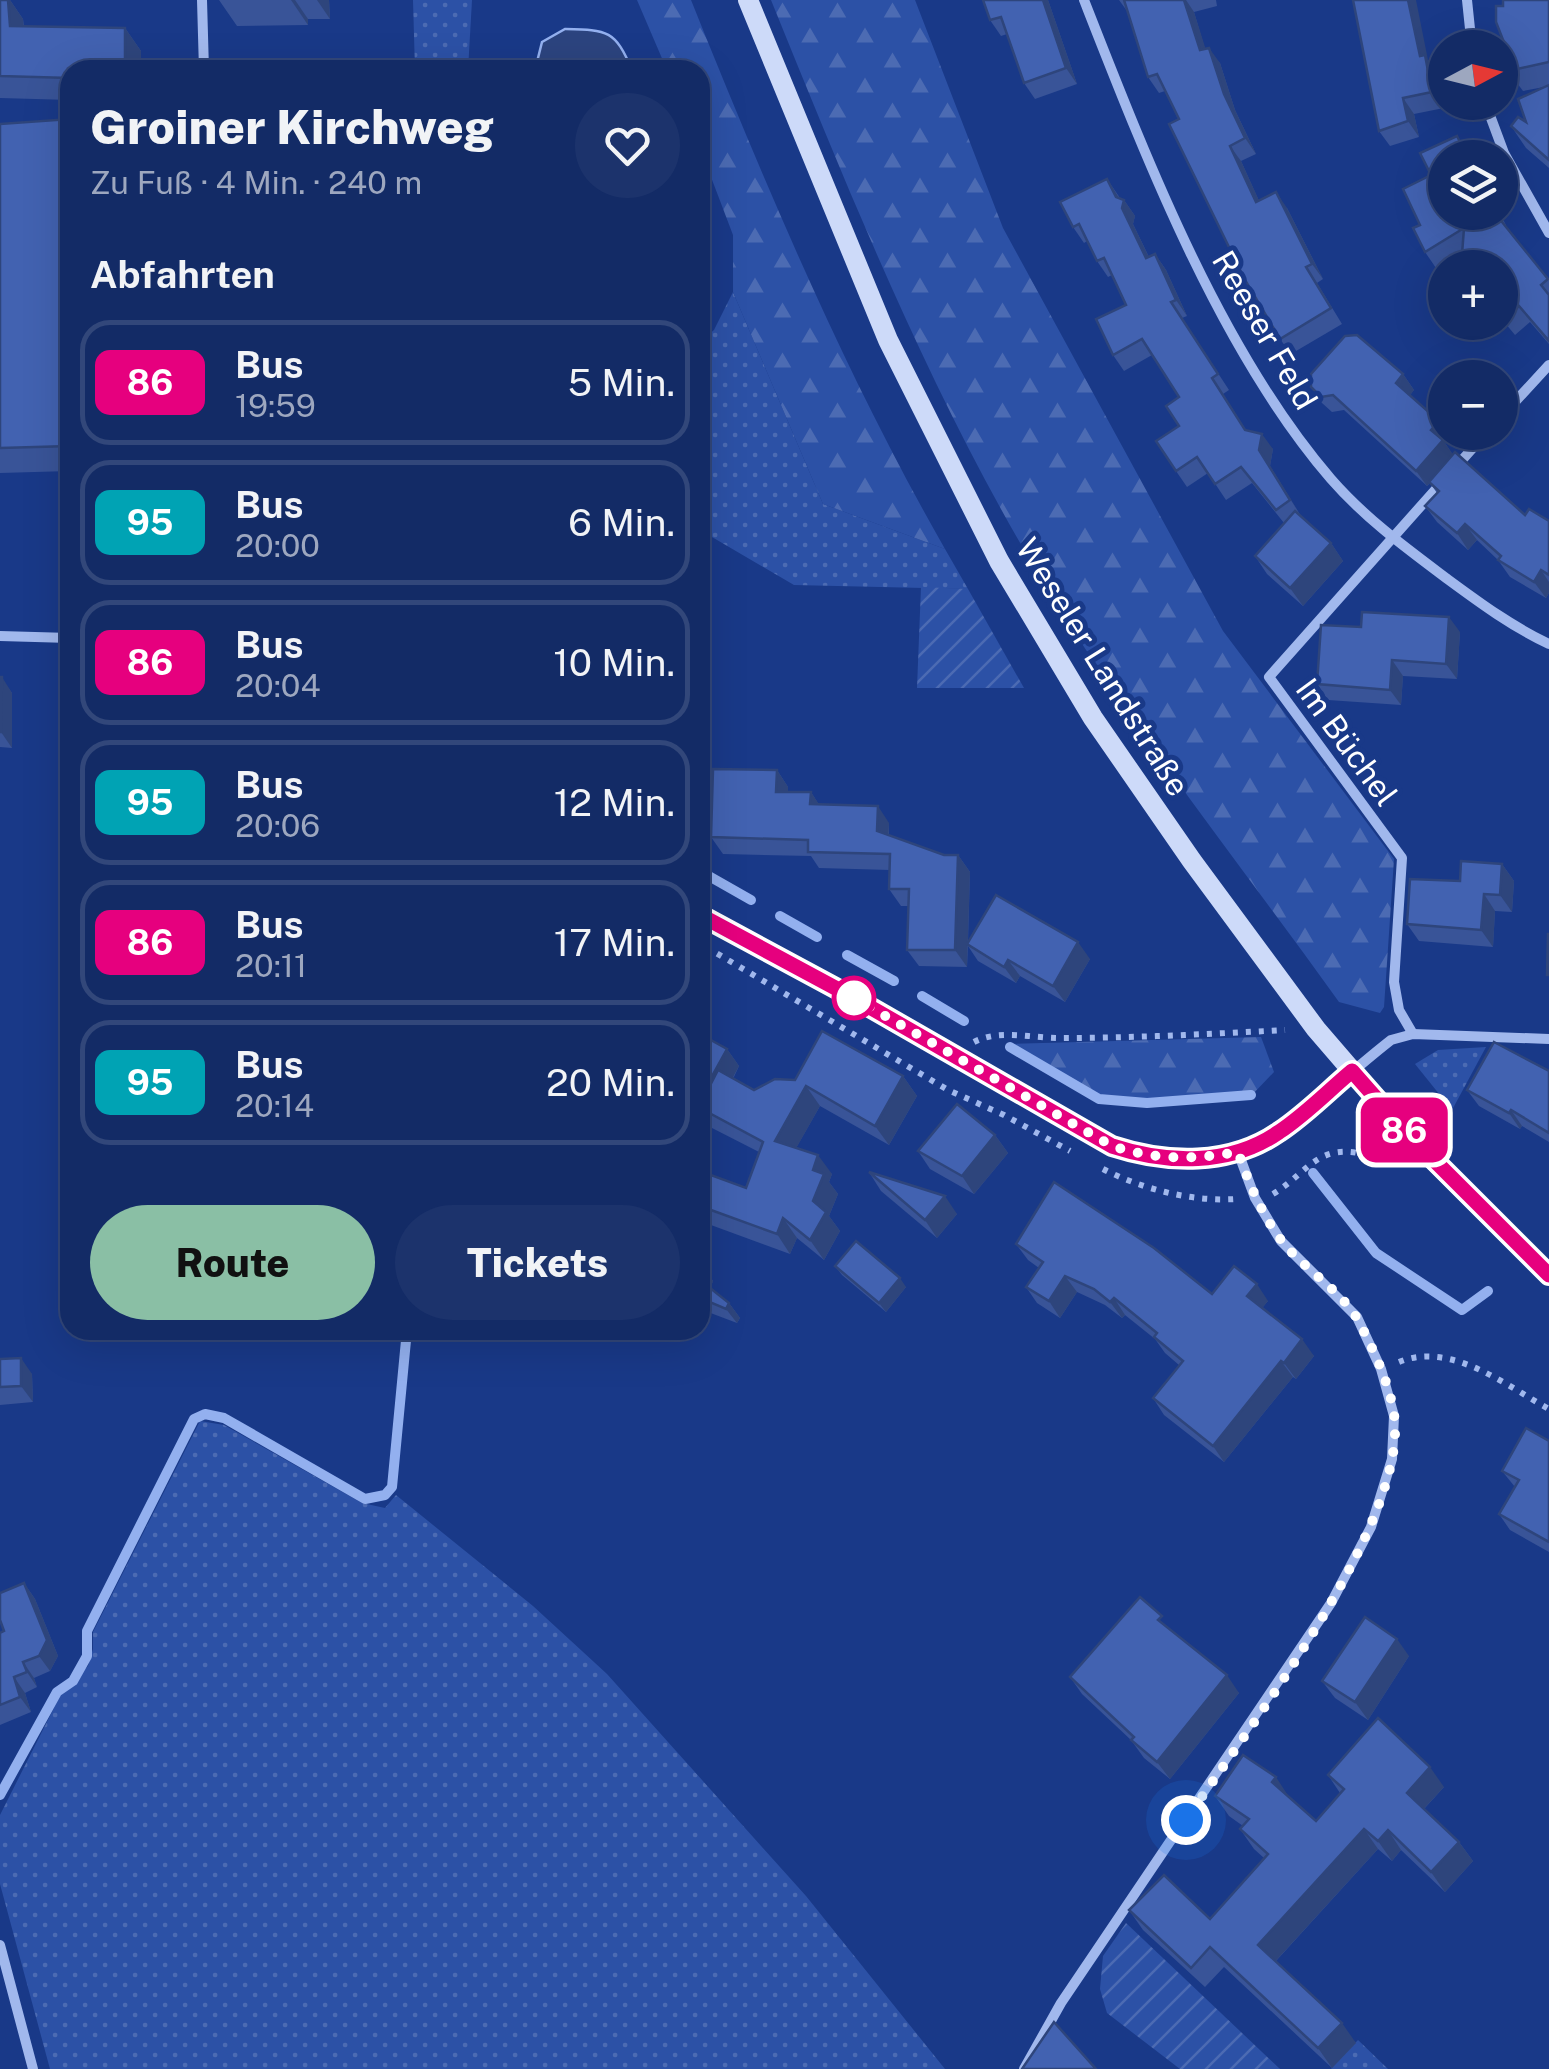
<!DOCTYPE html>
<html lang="de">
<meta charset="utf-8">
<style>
body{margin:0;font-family:"Public Sans",sans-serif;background:#1c336c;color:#f1f3f6;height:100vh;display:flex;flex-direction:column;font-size:38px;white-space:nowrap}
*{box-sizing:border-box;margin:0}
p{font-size:32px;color:#9da7bf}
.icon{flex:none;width:55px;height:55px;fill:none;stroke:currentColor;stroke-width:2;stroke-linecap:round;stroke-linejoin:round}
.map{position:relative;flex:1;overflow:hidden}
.sheet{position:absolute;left:60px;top:60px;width:650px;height:1280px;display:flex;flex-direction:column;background:#132b66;border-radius:30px;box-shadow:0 10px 40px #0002,0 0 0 2px #32477a}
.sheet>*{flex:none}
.badge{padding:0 20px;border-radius:15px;font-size:35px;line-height:65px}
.needle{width:65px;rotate:83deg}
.controls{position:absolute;left:1428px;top:30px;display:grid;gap:20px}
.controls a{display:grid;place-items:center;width:90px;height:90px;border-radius:50%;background:#132b66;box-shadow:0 10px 40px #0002,0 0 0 2px #32477a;font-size:50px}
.you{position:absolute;width:50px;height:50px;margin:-25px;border:8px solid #fff;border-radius:50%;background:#1a73e8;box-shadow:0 0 0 15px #1a73e833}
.map>.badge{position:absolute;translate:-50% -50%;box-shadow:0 0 0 5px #fff}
h2{padding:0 30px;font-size:38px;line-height:90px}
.round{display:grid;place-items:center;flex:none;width:105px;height:105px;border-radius:52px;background:#1c336c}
.summary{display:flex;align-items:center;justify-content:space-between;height:170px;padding:0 30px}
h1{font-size:48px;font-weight:800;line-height:75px}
.button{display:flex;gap:20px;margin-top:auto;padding:20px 30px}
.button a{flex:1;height:115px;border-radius:60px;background:#8abfa5;color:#111;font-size:40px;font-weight:800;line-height:115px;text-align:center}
.button a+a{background:#1c336c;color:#f1f3f6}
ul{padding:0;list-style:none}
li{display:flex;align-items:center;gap:30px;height:125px;margin:0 20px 15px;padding:0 10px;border:5px solid #32477a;border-radius:30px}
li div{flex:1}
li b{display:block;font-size:38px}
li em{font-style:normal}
li .badge{min-width:110px;font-weight:700;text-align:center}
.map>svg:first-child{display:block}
.grass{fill:url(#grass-dots)}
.forest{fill:url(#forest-firs)}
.garden{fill:url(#garden-furrows)}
.water{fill:#2c447f;stroke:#93b0ef;stroke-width:2.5}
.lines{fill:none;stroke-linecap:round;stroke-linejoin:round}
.stream{stroke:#93b0ef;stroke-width:10}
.path{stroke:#a1b8ed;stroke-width:6;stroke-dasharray:5 8;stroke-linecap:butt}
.minor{stroke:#a1b8ed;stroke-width:10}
.secondary{stroke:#cddaf9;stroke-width:20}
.wall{fill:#395498}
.shaded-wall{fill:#2e457c}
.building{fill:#4262b1;stroke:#2e457c;stroke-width:2.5}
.line-casing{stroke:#fff;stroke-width:22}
.line{stroke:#e6007e;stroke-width:15}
.walk{stroke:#fff;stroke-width:10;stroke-dasharray:0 18}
.stop-dot{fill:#fff;stroke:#e6007e;stroke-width:5}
.labels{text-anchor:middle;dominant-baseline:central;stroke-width:10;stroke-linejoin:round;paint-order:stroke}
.street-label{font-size:32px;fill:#fff;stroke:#193988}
</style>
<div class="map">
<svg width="1549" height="2069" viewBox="0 0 1549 2069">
<defs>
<pattern id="grass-dots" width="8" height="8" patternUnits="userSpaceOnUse" patternTransform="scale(2.5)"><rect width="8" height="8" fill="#2c51a6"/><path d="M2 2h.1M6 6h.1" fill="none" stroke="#4c6bb3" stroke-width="1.8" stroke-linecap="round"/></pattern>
<pattern id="forest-firs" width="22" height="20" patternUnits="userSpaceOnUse" patternTransform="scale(2.5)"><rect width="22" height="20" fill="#2c51a6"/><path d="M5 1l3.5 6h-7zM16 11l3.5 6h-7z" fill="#4c6bb3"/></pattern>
<pattern id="garden-furrows" width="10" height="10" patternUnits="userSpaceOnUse" patternTransform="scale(2.5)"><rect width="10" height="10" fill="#2c51a6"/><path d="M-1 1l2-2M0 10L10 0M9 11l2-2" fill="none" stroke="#4c6bb3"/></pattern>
</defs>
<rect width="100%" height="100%" fill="#193988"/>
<g class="grass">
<path d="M413,0H472L468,70H415Z"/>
<path d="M733,292L823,504L945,549L968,589L794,585L700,530V342L714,330Z"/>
<path d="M1486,1047L1452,1110L1415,1064L1438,1050Z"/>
<path d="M200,1421L224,1425L362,1503L385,1508L396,1495L533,1606L607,1674L806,1896L945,2069H50L0,1884V1815L60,1696L88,1666L93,1649V1632Z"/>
<path d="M1358,2040L1388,2069H1331Z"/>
</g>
<g class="forest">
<path d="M637,0H691C766,187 845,374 945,549L823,504L733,292V235L700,148V70H667Z"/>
<path d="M771,0H915L1003,228L1223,631L1394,859L1384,1007L1380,1013L1339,1002C1242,867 1138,736 1051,595C936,408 853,202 771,0Z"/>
<path d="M1261,1037L1274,1072L1250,1097L1147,1106L1098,1101L1008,1049L1011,1044Z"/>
</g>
<g class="garden">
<path d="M921,587L968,589L1024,688H917Z"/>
<path d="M1126,1923L1280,2069H1180L1107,2013L1100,1989L1103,1956Z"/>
</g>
<path class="water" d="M565,29C608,30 615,30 632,70H535L542,42Z"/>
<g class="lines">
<g class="stream">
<path d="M700,871L751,900"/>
<path d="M780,916L817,937"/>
<path d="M847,955L894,981"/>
<path d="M922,996L964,1021"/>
<path d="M1010,1047L1099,1099L1147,1103L1251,1095"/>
<path d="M1313,1173L1376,1253L1462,1310L1488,1291"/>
<path d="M0,1795L57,1692L73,1681L87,1656V1631L194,1419L205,1414L224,1418L365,1499L385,1495L392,1487L407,1330"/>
</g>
<g class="path">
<path d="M706,947L948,1090L1004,1115L1070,1151"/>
<path d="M974,1042C999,1029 1031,1038 1059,1038C1134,1038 1210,1034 1285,1030"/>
<path d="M1103,1169C1142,1189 1192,1202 1236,1199"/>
<path d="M1273,1194C1308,1173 1318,1140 1370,1156L1383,1146"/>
<path d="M1399,1362C1451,1341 1505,1385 1549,1409"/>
</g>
<g class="minor">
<path d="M202,0L204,70"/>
<path d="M1084,0C1146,158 1220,350 1331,479C1365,518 1406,548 1446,578C1480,603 1511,626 1549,644"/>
<path d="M1467,0L1472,48"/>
<path d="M1485,102L1504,153L1549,233"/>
<path d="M1500,418L1549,365"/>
<path d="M1455,468L1487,432"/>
<path d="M0,636L70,638"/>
<path d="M700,915L854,998L1113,1147C1247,1189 1295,1115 1391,1040L1413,1034L1549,1039"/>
<path d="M1413,1034L1399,1010L1394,982L1402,858L1269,677L1444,480"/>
<path d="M0,1945L33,2069"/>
<path d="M1024,2069L1061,2003L1331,1603L1371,1527L1392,1459L1394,1416L1381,1369L1357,1317L1281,1241L1255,1198L1238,1152"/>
</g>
<path class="secondary" d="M748,0L888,340L999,561L1093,718L1192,861L1316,1029L1403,1130L1549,1275"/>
</g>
<g class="wall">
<path d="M0,0H10L23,19L24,26L125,28L141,51L70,70V100L0,98Z"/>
<path d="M219,0H329L330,19H308V25L237,26Z"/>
<path d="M983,0H1048L1077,84L1035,99L1024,83L1007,34L1001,36L990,20Z"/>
<path d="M1119,0H1216L1217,6L1194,12L1205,49L1220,63L1235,110L1256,154L1241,161L1259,201L1287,208L1323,279L1317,283L1342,324L1291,354L1280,339L1165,91L1159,93L1148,77L1127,11Z"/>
<path d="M1549,0V168L1526,148L1511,126L1526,122L1544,87L1523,91L1508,71L1505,45Z"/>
<path d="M1428,60L1436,71L1444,108L1414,114L1419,137L1390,146L1379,131Z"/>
<path d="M70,119V471L0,473V124Z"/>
<path d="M1457,136L1471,158H1445V212H1499L1506,225H1504L1549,280V344L1530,322L1515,335L1500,317V268H1461L1462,252L1436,268L1425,252L1413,228L1420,225L1403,189L1431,175L1420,153Z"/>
<path d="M1107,179L1120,198L1124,200L1135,216L1133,224L1149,257L1155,254L1166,270L1187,316L1182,318L1229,390L1223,394L1246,430L1273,449L1270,466L1301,516L1331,543L1343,561L1303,606L1267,574L1255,556L1284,523L1252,483L1226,500L1208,473L1187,487L1176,471L1179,397L1152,355L1124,371L1113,355L1126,305L1112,275L1108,277L1097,261L1087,241L1084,243L1073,227Z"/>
<path d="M1403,374L1414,390L1410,395L1450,437L1445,443L1453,455L1525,515L1549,521V593L1546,598L1510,577L1498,560L1477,540L1468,550L1437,522L1425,506L1437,493L1430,483L1427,486L1344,410L1332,412L1322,403L1311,387Z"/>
<path d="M1361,627L1460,632L1457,679L1403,676L1401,705L1328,700L1317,684Z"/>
<path d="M70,669V723L62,711Z"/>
<path d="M0,677L12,693V748L0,747Z"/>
<path d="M777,770L788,787V792H811L819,805L889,823V835L944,855H958L970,872L968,942L1090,959L1065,1002L1020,976L1016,983L978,961L968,946L967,967L919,966L907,950L908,906H901L889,889L890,870L819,868L811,856L723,854L711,837Z"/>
<path d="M1502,864L1514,881L1512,912L1495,911L1493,947L1419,941L1407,924L1460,881Z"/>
<path d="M700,1034L727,1049L739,1066L733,1079L754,1090L795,1080L903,1076L917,1096L889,1145L820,1106L796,1148L832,1174L829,1182L838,1194L829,1216L840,1231L824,1260L797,1238L790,1254L700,1221V1171L746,1188L759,1152L712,1128L700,1110V1105L704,1097L700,1094Z"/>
<path d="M1549,1071V1142L1522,1126L1520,1129L1479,1106L1467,1090Z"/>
<path d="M995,1135L1008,1153L974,1194L930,1169L918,1151Z"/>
<path d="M869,1172L957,1214L937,1238L881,1191Z"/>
<path d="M1016,1244L1212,1294L1268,1301L1262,1308L1314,1356L1296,1379L1293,1377L1224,1462L1164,1415L1153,1398L1179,1365L1165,1353L1155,1339L1125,1315L1122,1318L1105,1305L1077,1292L1060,1318L1037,1303L1026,1287L1039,1268L1028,1260Z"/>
<path d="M700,1265L703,1266L713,1281L710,1288L729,1303L740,1318L737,1323L700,1309Z"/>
<path d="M835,1266L906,1287L886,1312L842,1275Z"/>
<path d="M0,1359L32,1374L33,1402L0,1405Z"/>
<path d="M1549,1441V1552L1510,1530L1499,1514L1515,1487L1502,1471Z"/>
<path d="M24,1583L35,1599L58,1656L50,1671L34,1678L37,1687L25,1693L31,1712L0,1725V1633L4,1631Z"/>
<path d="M1172,1632L1239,1693L1170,1779L1144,1758L1131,1740L1082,1694L1070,1677Z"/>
<path d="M1409,1656L1368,1720L1335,1698L1322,1681Z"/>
<path d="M1328,1775L1444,1787L1424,1809L1459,1842L1473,1861L1445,1892L1401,1850L1392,1861L1378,1849L1276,1961L1356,2043L1332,2068L1224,1967L1205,1987L1143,1930L1129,1910L1210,1919L1264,1858L1254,1849L1240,1829L1243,1826L1229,1816L1215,1796L1289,1797L1316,1821L1340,1793Z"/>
</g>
<g class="shaded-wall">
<path d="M8,0H10L23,19L26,48L10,26Z"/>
<path d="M291,0H295L308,19V25Z"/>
<path d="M317,0H329L330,19Z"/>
<path d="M1043,0H1048L1077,84L1066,68Z"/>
<path d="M1184,0H1186L1194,12L1211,66L1200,50Z"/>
<path d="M1408,0H1416L1428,60L1436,71L1444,108L1432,92L1420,56Z"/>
<path d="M125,28L141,51V70H125Z"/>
<path d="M1209,48L1220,63L1235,110L1256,154L1245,138L1224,94Z"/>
<path d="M1403,98L1414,114L1419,137L1408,121Z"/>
<path d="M1230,146L1241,161L1267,218L1256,202Z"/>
<path d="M1107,179L1123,204L1124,200L1135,216L1133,224L1157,274L1146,258Z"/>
<path d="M1276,192L1287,208L1323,279L1312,264Z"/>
<path d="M1155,254L1166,270L1187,316L1176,300Z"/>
<path d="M1403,374L1414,390L1407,399L1396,383Z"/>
<path d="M1439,421L1445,432L1450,437L1445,443L1454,456L1427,486L1416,471L1431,430Z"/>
<path d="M1262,434L1273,449L1270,466L1301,516L1259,450Z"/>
<path d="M1465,524L1477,540L1468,550L1457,533Z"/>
<path d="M1331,543L1343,561L1303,606L1290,588Z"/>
<path d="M1541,570L1549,582V593L1546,598L1534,582Z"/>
<path d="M1449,617L1460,632L1457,679L1446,664Z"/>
<path d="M1392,660L1403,676L1401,705L1390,690Z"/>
<path d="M2,677L12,693V748L1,732Z"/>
<path d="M777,770L788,787V808L776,792Z"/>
<path d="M811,792L822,809L810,804Z"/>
<path d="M878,806L889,823L888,847L877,831Z"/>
<path d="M958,855L970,872L967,967L955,950Z"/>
<path d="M1502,864L1514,881L1512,912L1500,895Z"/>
<path d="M1484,894L1495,911L1493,947L1481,930Z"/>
<path d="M1078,942L1090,959L1065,1002L1053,986Z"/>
<path d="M1008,960L1020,976L1016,983L1004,967Z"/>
<path d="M727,1049L739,1066L718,1105L706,1087Z"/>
<path d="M903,1076L917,1096L889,1145L875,1126Z"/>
<path d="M806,1086L820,1106L789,1161L775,1141Z"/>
<path d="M1511,1110L1522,1126L1520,1129L1509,1113Z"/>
<path d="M995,1135L1008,1153L974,1194L962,1176Z"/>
<path d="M818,1155L832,1174L829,1182L838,1194L829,1216L840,1231L824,1260L810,1240L813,1201V1170Z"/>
<path d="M945,1196L957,1214L937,1238L925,1220Z"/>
<path d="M783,1218L797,1238L790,1254L777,1234Z"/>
<path d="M703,1266L713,1281L709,1293L700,1281V1274Z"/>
<path d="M1065,1276L1077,1292L1060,1318L1049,1301Z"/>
<path d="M900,1278L906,1287L886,1312L879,1303Z"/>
<path d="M1257,1284L1268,1301L1259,1312L1247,1296Z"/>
<path d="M1114,1298L1125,1315L1122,1318L1110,1302Z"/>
<path d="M729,1303L740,1318L737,1323L726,1309Z"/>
<path d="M1302,1339L1314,1356L1296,1379L1284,1363Z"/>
<path d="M21,1358L32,1374L33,1402L21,1386Z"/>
<path d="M1281,1361L1293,1377L1224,1462L1213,1446Z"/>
<path d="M24,1583L35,1599L58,1656L50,1671L39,1656Z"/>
<path d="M1397,1639L1409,1656L1368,1720L1355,1702Z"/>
<path d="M23,1662L34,1678L37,1687L27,1672Z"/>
<path d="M1227,1675L1239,1693L1170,1779L1157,1762Z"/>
<path d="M14,1677L25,1693L31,1712L20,1697Z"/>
<path d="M1430,1767L1444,1787L1420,1813L1407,1793Z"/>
<path d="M1276,1777L1289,1797L1272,1782Z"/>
<path d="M1364,1829L1378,1849L1272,1965L1258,1945Z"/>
<path d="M1388,1830L1401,1850L1392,1861L1378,1841Z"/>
<path d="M1459,1842L1473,1861L1445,1892L1431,1872Z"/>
<path d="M1342,2023L1356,2043L1332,2068L1318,2048Z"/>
</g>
<g class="building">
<path d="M0,0H8L10,26L125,28V70H70V78L0,76Z"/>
<path d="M983,0H1043L1066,68L1024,83L1001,17L990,20Z"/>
<path d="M1124,0H1184L1200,50L1209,48L1224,94L1245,138L1230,146L1256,202L1276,192L1312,264L1306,267L1331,308L1280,339L1245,280L1169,124L1179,119L1157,74L1148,77Z"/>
<path d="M1353,0H1408L1420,56L1425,55L1432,92L1403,98L1408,121L1379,131Z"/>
<path d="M1503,0H1549V62L1508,71L1499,47L1505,45L1496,22V6H1503Z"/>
<path d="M1549,85V160L1511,126L1518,117L1526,122L1518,99Z"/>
<path d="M70,119V446L0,448V124Z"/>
<path d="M1457,136L1468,158H1445V212H1494L1548,279L1541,285L1549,295V341L1519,306L1504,319L1500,314V268H1461L1464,228L1425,252L1413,228L1420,225L1403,189L1431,175L1420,153Z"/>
<path d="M1107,179L1116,197L1124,200L1122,208L1146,258L1155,254L1176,300L1171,302L1218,374L1212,378L1245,430L1262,434L1259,450L1290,500L1276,510L1241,467L1215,484L1197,457L1176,471L1156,441L1179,426L1166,406L1179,397L1142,339L1113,355L1096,319L1126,305L1104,258L1097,261L1079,224L1073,227L1060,202Z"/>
<path d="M1357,335L1403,374L1396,383L1439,421L1431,430L1443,440L1416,471L1333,395L1321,397L1311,387V374L1345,336Z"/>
<path d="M1455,452L1525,515L1529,509L1549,521V575L1541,570L1534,582L1498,560L1501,556L1465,524L1457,533L1425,506L1439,491L1429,482Z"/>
<path d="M1295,511L1331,543L1290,588L1255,556Z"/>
<path d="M1362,612L1449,617L1446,664L1392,660L1390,690L1317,684L1321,625L1361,627Z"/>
<path d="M68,669H70V712L62,711Z"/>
<path d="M0,677H2L1,732H0Z"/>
<path d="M713,769L777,770L776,792H811L810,804L878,806L877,831L944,855H958L955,950H907L909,889H889L890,854L808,852V840L711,837Z"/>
<path d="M1461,861L1502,864L1500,895L1484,894L1481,930L1407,924L1410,879L1460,881Z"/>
<path d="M996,895L1078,942L1053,986L1008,960L1004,967L967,944Z"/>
<path d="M1548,934H1549V975H1547Z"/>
<path d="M822,1031L903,1076L875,1126L806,1086L775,1141L818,1155L813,1170L824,1174L813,1201L826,1212L810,1240L783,1218L777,1234L700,1206V1171L746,1188L763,1142L700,1108V1105L718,1070L754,1090L775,1079L795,1080Z"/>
<path d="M700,1034L727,1049L706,1087L700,1084Z"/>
<path d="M1494,1042L1549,1071V1133L1511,1110L1509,1113L1467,1090Z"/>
<path d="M957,1104L995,1135L962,1176L918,1151Z"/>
<path d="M869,1172L945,1196L925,1220Z"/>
<path d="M1054,1182L1154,1248L1212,1294L1234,1266L1257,1284L1247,1296L1302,1339L1284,1363L1281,1361L1213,1446L1153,1398L1183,1361L1154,1337L1157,1333L1114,1298L1110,1302L1094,1289L1065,1276L1049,1301L1026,1287L1043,1262L1016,1244Z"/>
<path d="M856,1241L900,1278L879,1303L835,1266Z"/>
<path d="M700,1280L729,1303L726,1309L700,1298Z"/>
<path d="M21,1358V1386L0,1387V1359Z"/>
<path d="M1526,1428L1549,1441V1542L1499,1514L1519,1480L1502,1471Z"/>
<path d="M24,1583L47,1640L39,1656L23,1662L27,1672L14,1677L20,1697L0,1705V1633L4,1631L0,1620V1593Z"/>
<path d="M1140,1597L1162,1616L1158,1620L1227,1675L1157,1762L1131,1740L1134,1737L1070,1677Z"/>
<path d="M1365,1617L1397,1639L1355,1702L1322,1681Z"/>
<path d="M1378,1718L1430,1767L1407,1793L1459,1842L1431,1872L1388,1830L1378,1841L1364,1829L1258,1945L1342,2023L1318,2048L1210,1947L1191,1968L1129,1910L1164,1875L1210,1919L1268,1854L1240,1829L1249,1819L1215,1796L1243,1755L1276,1777L1272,1782L1316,1821L1344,1789L1328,1775Z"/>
<path d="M1054,2022L1096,2069H1022Z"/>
</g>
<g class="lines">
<defs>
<path id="line" d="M700,915L854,998L1112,1146C1167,1164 1230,1166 1279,1132C1305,1115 1328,1091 1352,1071L1404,1130L1549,1275"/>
</defs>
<use href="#line" class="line-casing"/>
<use href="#line" class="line"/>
<path class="walk" d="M854,998L1112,1146C1156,1160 1192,1160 1238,1152C1249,1183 1261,1213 1281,1240C1303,1269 1342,1290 1359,1322C1374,1351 1389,1382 1394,1414C1410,1521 1246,1731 1186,1820"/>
</g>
<circle class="stop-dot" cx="854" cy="998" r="20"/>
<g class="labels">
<g class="street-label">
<text transform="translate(1265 330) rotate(60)">Reeser Feld</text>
<text transform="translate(1103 667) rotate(58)">Weseler Landstraße</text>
<text transform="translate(1347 742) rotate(54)">Im Büchel</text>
</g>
</g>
</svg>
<div class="controls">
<a><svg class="needle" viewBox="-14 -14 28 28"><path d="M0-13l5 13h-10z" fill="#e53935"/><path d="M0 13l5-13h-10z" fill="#9da7bf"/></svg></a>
<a><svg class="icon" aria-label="layers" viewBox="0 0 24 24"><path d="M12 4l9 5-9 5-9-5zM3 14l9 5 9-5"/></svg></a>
<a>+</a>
<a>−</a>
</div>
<div class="you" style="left:1186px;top:1820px"></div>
<b class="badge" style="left:1404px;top:1130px;background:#e6007e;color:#fff">86</b>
<section class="sheet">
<div class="summary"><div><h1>Groiner Kirchweg</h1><p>Zu Fuß · 4 Min. · 240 m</p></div><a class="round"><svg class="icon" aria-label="heart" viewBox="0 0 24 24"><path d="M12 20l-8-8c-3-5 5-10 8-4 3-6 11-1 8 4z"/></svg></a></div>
<h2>Abfahrten</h2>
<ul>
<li><span class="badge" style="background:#e6007e;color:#fff">86</span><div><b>Bus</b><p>19:59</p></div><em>5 Min.</em></li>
<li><span class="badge" style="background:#00a3b4;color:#fff">95</span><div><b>Bus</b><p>20:00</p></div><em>6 Min.</em></li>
<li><span class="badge" style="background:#e6007e;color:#fff">86</span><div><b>Bus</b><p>20:04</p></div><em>10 Min.</em></li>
<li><span class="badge" style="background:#00a3b4;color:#fff">95</span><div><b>Bus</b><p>20:06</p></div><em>12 Min.</em></li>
<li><span class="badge" style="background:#e6007e;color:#fff">86</span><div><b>Bus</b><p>20:11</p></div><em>17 Min.</em></li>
<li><span class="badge" style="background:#00a3b4;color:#fff">95</span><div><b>Bus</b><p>20:14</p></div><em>20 Min.</em></li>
</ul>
<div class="button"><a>Route</a><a>Tickets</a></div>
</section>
</div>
